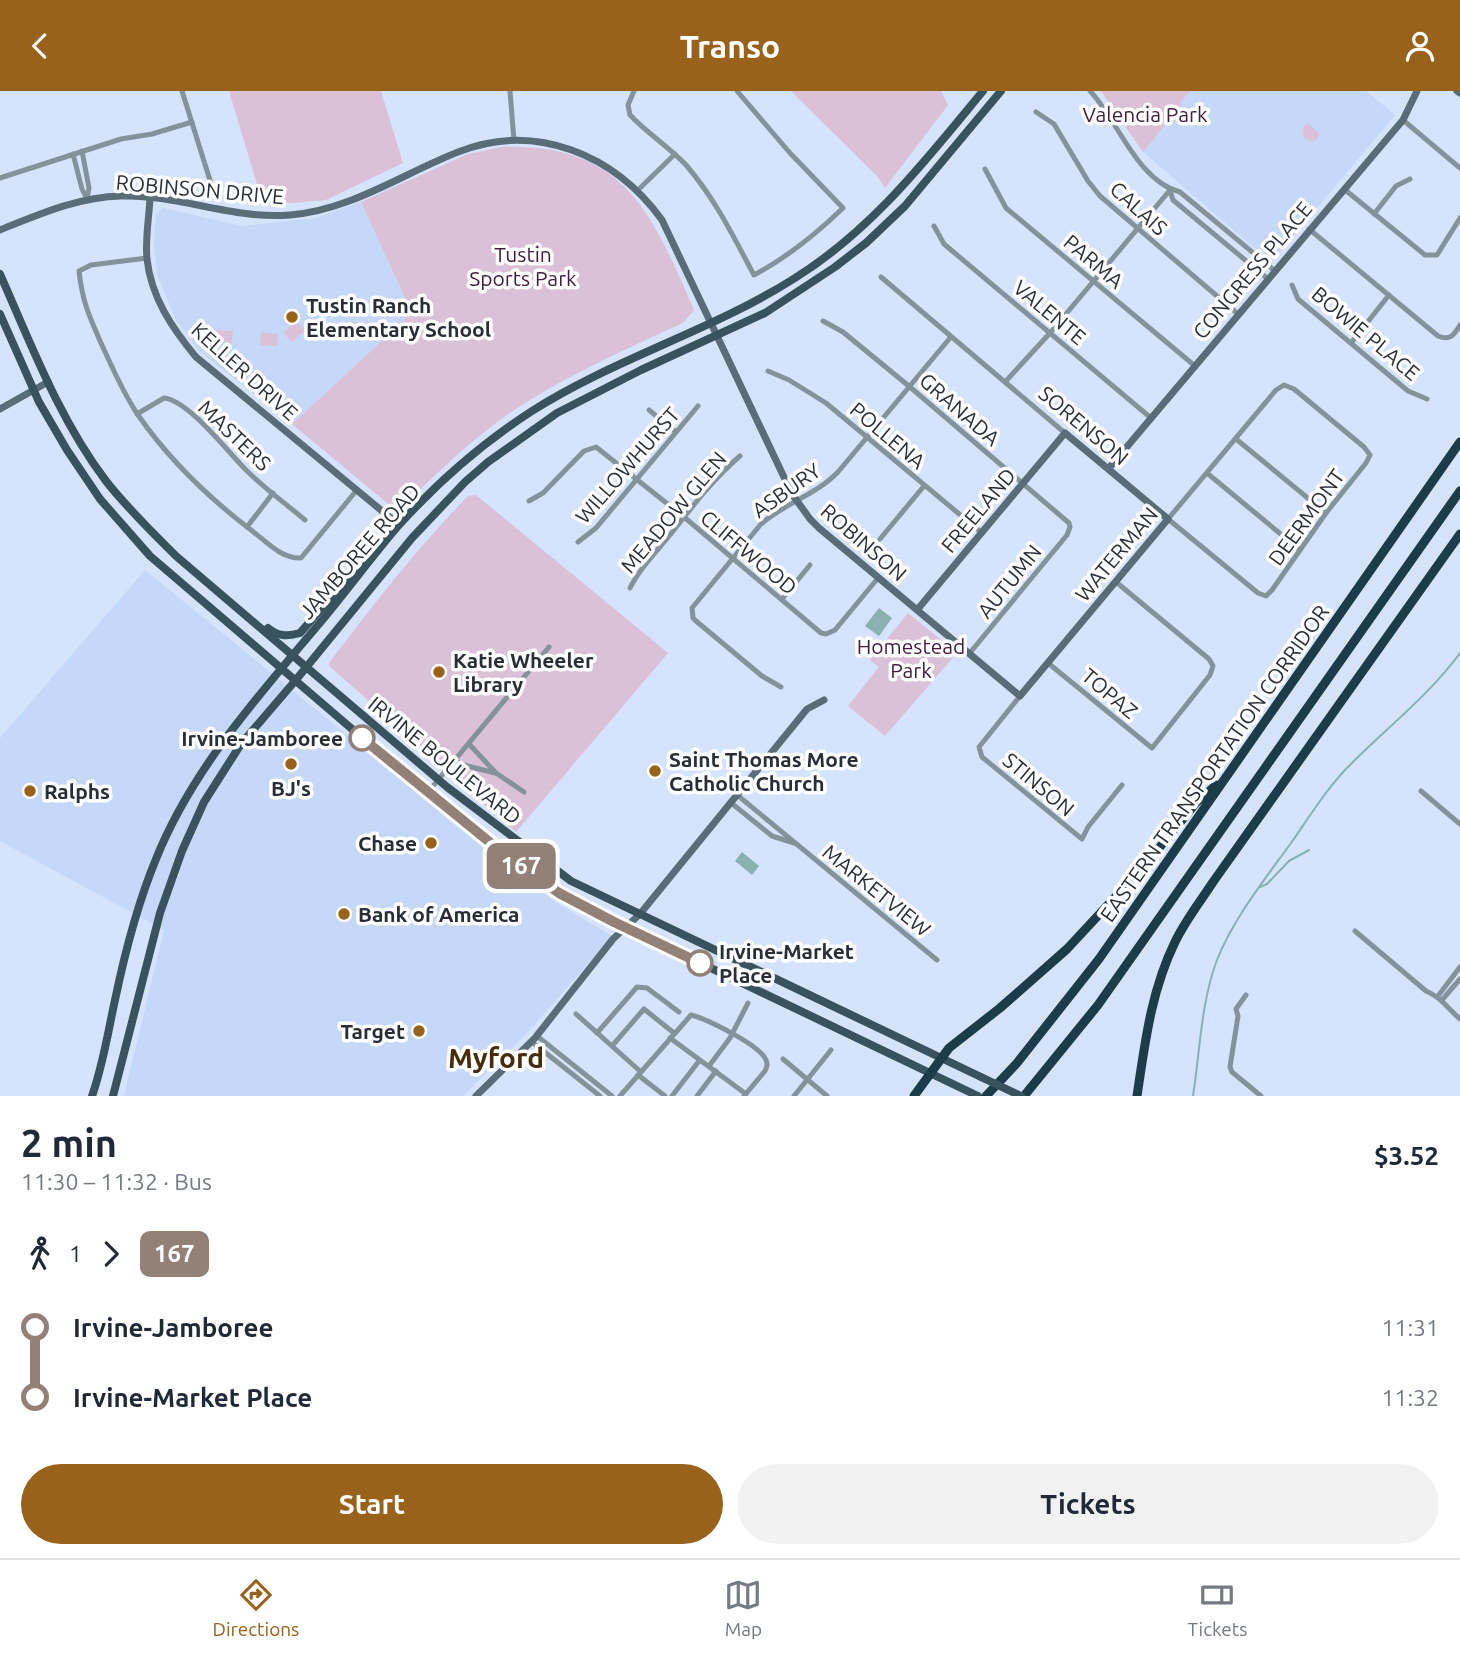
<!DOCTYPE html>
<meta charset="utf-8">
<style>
body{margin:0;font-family:Ubuntu,sans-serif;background:#f2f2f3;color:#1f2937;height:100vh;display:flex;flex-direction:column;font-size:26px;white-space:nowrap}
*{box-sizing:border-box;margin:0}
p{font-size:23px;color:#747a83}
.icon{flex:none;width:38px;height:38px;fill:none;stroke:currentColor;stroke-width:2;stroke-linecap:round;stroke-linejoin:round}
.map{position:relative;height:1005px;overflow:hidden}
.drawer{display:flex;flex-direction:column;background:#fff;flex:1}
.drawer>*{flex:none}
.badge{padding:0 14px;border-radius:10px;font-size:24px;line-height:46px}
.map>.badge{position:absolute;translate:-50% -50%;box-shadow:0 0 0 4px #fff}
.legs{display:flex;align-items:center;gap:10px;height:77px;padding:0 21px;font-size:23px}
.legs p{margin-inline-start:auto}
.summary{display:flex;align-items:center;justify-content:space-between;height:119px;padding:0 21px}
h1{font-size:38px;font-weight:600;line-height:52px}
.button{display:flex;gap:14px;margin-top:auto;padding:14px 21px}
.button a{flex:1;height:80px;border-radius:42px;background:#98621a;color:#fff;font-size:28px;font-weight:600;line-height:80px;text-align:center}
.button a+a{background:#f2f2f3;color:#1f2937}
ul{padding:0 21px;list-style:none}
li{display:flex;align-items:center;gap:24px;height:70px;font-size:26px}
li i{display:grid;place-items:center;width:10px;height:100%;margin:0 9px;background:currentColor}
li i::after{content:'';width:18px;height:18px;margin:-9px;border:5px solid;border-radius:50%;background:#fff}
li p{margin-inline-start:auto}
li:first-child i{background:linear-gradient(#0000 50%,currentColor 0)}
li:last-child i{background:linear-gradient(currentColor 50%,#0000 0)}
header{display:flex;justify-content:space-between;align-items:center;height:91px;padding:0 21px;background:#98621a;color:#fff;font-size:32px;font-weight:600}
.menu{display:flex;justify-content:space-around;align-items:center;height:98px;border-top:2px solid #e0e1e3;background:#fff;font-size:19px;color:#747a83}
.menu a{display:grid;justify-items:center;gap:4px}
.menu .current{color:#98621a}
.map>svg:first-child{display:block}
.built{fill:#c6d8f7}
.green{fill:#dac1d8}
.water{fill:#88b1b0}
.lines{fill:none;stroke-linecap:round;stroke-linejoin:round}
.stream{stroke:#88b1b0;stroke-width:2}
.street{stroke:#84939a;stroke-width:5}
.secondary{stroke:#586d77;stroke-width:7}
.primary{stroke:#38525e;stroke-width:8}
.highway{stroke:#1c3c49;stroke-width:9}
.primary-bridge{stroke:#38525e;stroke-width:8}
.line-1-casing{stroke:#fff;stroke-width:16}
.line-1{stroke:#938177;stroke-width:10}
.poi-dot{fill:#98621a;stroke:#fff;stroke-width:2.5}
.stop-1-dot{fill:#fff;stroke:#938177;stroke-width:3.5}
.labels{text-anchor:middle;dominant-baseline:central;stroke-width:7;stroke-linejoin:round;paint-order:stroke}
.park-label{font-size:21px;fill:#3f1c3e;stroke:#fff}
.street-label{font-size:21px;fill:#282e37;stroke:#fff}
.poi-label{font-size:21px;font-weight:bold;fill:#282e37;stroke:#fff;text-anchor:start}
.stop-label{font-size:21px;font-weight:bold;fill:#282e37;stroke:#fff;text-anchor:end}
.district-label{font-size:28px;font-weight:bold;fill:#462c0b;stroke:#fff}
</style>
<header><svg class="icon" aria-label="back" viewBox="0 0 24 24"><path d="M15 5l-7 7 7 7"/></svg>Transo<svg class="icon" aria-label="person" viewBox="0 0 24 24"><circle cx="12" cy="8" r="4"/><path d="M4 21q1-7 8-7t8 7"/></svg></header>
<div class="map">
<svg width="1460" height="1005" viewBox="0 0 1460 1005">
<rect width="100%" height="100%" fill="#d5e3fc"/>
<g class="built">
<path d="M1190,0H1366L1395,24L1275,167H1266L1143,61L1182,15L1179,12Z"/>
<path d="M361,111L412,222L292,333L199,260L176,229L157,184L154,151L156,123L163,117L242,135L316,127Z"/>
<path d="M145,479L509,776L560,814L612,845L530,939L463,1005H124L164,839L0,750V647Z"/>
</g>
<g class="green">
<path d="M229,0H381L403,72L326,109L293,112L262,110Z"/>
<path d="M791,0H941L948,14L885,97L877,85Z"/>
<path d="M1101,0H1190L1180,12L1182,14L1143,61Z"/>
<path d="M1308,32L1320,43L1316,49L1311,50L1303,46L1304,35Z"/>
<path d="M502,56C624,52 652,122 694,219L683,232C624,259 565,285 511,321C472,348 436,383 402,416H392L292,333L412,222L361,111L468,63Z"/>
<path d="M1270,141L1279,147L1274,155L1267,158L1263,156L1262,150Z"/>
<path d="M296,230L305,239L292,251L283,242Z"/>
<path d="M215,239L233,240L232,252L214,251Z"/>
<path d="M261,241L278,243L277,255L260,254Z"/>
<path d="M476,404L668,562L516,741L414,653L394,636L392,630L329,575V572C373,514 417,457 468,405Z"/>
<path d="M908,522L957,562L885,645L848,615L879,576L870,569Z"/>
</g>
<g class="water">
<path d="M879,517L892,527L879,545L865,535Z"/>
<path d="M742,761L759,775L752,784L735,770Z"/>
</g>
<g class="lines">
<g class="stream">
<path d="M1260,796L1267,793L1289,770L1309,759"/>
<path d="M1193,1005C1200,960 1201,911 1217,869C1233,828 1265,788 1291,752C1310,725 1328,695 1352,672C1389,635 1429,604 1460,562"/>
</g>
<g class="street">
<path d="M182,0L214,102"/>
<path d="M510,0L514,50"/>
<path d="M634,0L628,14L630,24C647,42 669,56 686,74C716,109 733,145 754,184C788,166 815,144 843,117L790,62L737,0"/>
<path d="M1090,0C1118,29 1137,90 1180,101L1275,180"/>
<path d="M1036,21L1054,33L1088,90L1100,105L1238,223"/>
<path d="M1403,29L1460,77"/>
<path d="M73,63L82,98L87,108L89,97L82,60"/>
<path d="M985,78L1006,117L1195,275"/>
<path d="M0,87L121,48L152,43L192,31"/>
<path d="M1344,98L1425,164H1437L1460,127"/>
<path d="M638,99L675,63"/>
<path d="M1170,99L1173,109L1268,188"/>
<path d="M1374,123L1396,95L1410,88"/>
<path d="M934,135L944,153L1151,327"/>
<path d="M1309,138L1438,245C1450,250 1454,244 1460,234"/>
<path d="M147,167L91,174L79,180C82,209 89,225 101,252C112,276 123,302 138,324C168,367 209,407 251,439C266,450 281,468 301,467L356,400"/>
<path d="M881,186L1065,342"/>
<path d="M1292,194L1298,208L1408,300L1427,308"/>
<path d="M823,230L843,241L910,296L1069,432L1070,436L1067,444L969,563"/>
<path d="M1351,252L1389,204"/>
<path d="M768,280L789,289L826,312L982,442"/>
<path d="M1005,291L1050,242L1170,99"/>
<path d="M1284,294L1294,298L1364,356L1370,364L1366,372L1326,422L1272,499L1266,505L1258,502L1168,428L1276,299Z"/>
<path d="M649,319L676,341"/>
<path d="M137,323L164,307C188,309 228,361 246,379C264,397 285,412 305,429"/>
<path d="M1236,348L1326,422"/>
<path d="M1207,382L1300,459"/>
<path d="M529,410L543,402L584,360L596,356L684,426L821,542L826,543L835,539L878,487"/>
<path d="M247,436L273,402"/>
<path d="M880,448L924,395"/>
<path d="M578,451L596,437L698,315"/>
<path d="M630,497C640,477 656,461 670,444C692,416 713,388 740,365"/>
<path d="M782,508L810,474"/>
<path d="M1048,572L1152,657L1210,584L1213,575L1209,568L1116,491"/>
<path d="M781,596L762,585L696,530L693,527L692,517L761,433C785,412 816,404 838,381L950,247"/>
<path d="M1020,605L979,656L982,666L1082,748L1088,736L1122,694"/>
<path d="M469,653L496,682L524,701"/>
<path d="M456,669L460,673L495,682"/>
<path d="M1421,700L1460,733"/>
<path d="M428,701L549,556"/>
<path d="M736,703L937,869"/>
<path d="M730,711L772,745L794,752"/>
<path d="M1355,840L1426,900C1441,906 1448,918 1460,928"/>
<path d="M1246,904L1236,918L1238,925L1230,976L1232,981L1261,1005"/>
<path d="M1438,905L1460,876"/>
<path d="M1442,909L1460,888"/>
<path d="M576,923L641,981"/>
<path d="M597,942L637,896L647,897L679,921"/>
<path d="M537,945L612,1005"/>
<path d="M670,947L746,1003"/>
<path d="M532,951L600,1005"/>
<path d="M612,955L644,918L674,942"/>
<path d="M783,968L827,1005"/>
<path d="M709,975L730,947L748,912"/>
<path d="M638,984L665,1005"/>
<path d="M620,1005L691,924C707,928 760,954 766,969C768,974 767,975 765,980L744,1005"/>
<path d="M672,1005L699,970"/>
<path d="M697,1005L716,980"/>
<path d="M794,1005L831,959"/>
</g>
<g class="secondary">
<path d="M1457,0L1460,2"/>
<path d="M150,107C149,127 145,148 147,168C151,206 172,237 196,266L399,434"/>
<path d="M0,139C40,123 78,106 121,105C178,103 233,129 290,124C351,119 402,83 458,61C536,30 615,64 662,129L792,403L810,428L819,437L1020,605L1168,428L1065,342L917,519"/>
<path d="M0,318L48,291"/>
<path d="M1109,377L1403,29L1417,0"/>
<path d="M476,1005L535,947L613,848L640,823L807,618L824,609"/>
</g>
<g class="primary">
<path d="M0,183C31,253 59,328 106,390C127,417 152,441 176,465L447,696L571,790L981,986"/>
<path d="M0,223L39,311L67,359L100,408L150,465L380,662L503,762L571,810L978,1005"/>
<path d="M268,537C278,545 287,546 300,542L347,489L356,483"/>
<path d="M92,1005C103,974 108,941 115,909C125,861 137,814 156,768C193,676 261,602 324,527C349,497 373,464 399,434C437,392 484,351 532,320C615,267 712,240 795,187C872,139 926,69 983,0"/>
<path d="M113,1005L160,822L182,760L204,711L241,653L295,590L412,447L465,391L488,371L557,322L641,279L765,222L835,176L866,152L905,115L1001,0"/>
</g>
<g class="highway">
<path d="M914,1005L949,957L1000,917L1067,858L1145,774L1196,712L1216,694"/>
<path d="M986,1005L1017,972L1099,868L1460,351"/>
<path d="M1024,1005L1098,914L1460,400"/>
<path d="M1137,1005C1145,952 1151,900 1175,851C1185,830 1200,811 1213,791L1460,443"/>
</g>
<path class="primary-bridge" d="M981,986L1021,1005"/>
</g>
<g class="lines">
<defs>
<path id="line-1" d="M362,647L503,762L559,802L614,831L700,872"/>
</defs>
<use href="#line-1" class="line-1-casing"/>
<use href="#line-1" class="line-1"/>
</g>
<g class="poi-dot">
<circle cx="292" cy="226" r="7"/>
<circle cx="439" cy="581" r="7"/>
<circle cx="291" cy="673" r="7"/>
<circle cx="655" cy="680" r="7"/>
<circle cx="30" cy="700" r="7"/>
<circle cx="431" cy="752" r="7"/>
<circle cx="344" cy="823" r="7"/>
<circle cx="419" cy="940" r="7"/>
</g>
<g class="stop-1-dot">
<circle cx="362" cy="647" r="12"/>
<circle cx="700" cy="872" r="12"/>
</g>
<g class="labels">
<g class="park-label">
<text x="1145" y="23">Valencia Park</text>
<text x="523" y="163">Tustin<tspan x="523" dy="24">Sports Park</tspan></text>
<text x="911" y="555">Homestead<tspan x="911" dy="24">Park</tspan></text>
</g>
<g class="street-label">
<text transform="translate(200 98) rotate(5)">ROBINSON DRIVE</text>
<text transform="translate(1139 117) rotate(42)">CALAIS</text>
<text transform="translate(1094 170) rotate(40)">PARMA</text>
<text transform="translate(1252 179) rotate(-50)">CONGRESS PLACE</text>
<text transform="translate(1050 221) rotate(40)">VALENTE</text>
<text transform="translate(1366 242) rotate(40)">BOWIE PLACE</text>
<text transform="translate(245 280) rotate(42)">KELLER DRIVE</text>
<text transform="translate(960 318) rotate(41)">GRANADA</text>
<text transform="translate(1084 334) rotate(40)">SORENSON</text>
<text transform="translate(235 344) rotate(44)">MASTERS</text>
<text transform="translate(888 344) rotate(40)">POLLENA</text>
<text transform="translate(627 374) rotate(-49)">WILLOWHURST</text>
<text transform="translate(786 399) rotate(-35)">ASBURY</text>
<text transform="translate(978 419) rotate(-50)">FREELAND</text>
<text transform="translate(673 421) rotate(-50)">MEADOW GLEN</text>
<text transform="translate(1306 426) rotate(-54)">DEERMONT</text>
<text transform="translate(864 451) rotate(41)">ROBINSON</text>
<text transform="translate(359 460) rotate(-49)">JAMBOREE ROAD</text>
<text transform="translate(749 461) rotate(40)">CLIFFWOOD</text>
<text transform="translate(1116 463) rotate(-50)">WATERMAN</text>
<text transform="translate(1009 490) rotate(-51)">AUTUMN</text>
<text transform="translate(1110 602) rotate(40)">TOPAZ</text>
<text transform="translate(445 669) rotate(39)">IRVINE BOULEVARD</text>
<text transform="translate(1214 672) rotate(-55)">EASTERN TRANSPORTATION CORRIDOR</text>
<text transform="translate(1039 693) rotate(40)">STINSON</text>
<text transform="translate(877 799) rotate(39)">MARKETVIEW</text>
</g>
<g class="poi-label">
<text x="306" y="214">Tustin Ranch<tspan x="306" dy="24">Elementary School</tspan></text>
<text x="453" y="569">Katie Wheeler<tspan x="453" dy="24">Library</tspan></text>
<text x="669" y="668">Saint Thomas More<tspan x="669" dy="24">Catholic Church</tspan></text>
<text x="291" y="697" text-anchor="middle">BJ's</text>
<text x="44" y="700">Ralphs</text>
<text x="417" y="752" text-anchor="end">Chase</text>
<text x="358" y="823">Bank of America</text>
<text x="405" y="940" text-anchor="end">Target</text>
</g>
<g class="stop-label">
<text x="343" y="647">Irvine-Jamboree</text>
<text x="719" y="860" text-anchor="start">Irvine-Market<tspan x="719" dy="24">Place</tspan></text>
</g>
<g class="district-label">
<text x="496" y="966">Myford</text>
</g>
</g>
</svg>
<b class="badge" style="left:521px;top:775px;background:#938177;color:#fff">167</b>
</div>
<section class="drawer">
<div class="summary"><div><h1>2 min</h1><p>11:30 – 11:32 · Bus</p></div><b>$3.52</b></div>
<div class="legs"><svg class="icon" aria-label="walk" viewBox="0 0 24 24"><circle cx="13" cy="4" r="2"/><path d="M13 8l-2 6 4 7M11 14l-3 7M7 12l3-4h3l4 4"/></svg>1<svg class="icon" aria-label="forward" viewBox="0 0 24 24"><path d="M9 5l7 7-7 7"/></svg><b class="badge" style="background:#938177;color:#fff">167</b></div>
<ul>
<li><i style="color:#938177"></i><b>Irvine-Jamboree</b><p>11:31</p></li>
<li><i style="color:#938177"></i><b>Irvine-Market Place</b><p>11:32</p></li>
</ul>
<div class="button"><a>Start</a><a>Tickets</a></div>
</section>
<nav class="menu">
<a class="current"><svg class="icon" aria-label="directions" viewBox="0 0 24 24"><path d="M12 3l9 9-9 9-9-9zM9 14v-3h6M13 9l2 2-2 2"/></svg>Directions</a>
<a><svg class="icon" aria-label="map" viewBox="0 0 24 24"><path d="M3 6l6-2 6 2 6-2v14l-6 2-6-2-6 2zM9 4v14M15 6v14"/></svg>Map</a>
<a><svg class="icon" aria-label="tickets" viewBox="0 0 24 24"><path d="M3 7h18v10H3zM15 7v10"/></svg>Tickets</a>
</nav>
